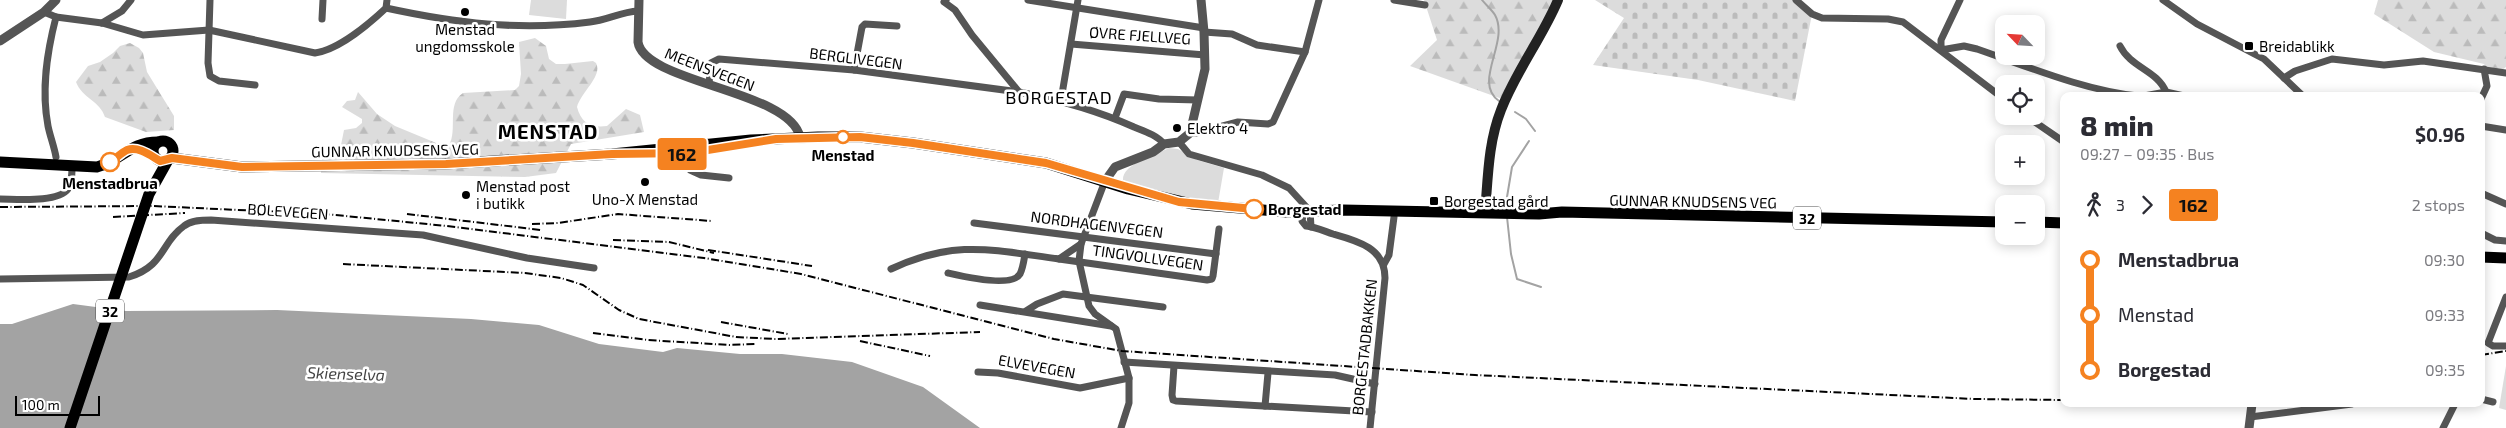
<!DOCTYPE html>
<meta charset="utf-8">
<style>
body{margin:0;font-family:"Exo 2",sans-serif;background:#f7f7f7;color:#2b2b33;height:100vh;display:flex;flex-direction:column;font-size:19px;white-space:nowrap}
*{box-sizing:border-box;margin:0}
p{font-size:16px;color:#7c7c81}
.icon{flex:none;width:28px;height:28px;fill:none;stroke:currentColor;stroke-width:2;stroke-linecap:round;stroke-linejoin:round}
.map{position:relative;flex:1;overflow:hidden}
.drawer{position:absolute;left:2060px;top:92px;width:425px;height:315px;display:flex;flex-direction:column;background:#fff;border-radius:10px;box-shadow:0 2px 12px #0003}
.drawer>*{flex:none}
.badge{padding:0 10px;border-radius:4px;font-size:18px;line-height:32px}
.needle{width:32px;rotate:295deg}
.controls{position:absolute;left:1995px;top:15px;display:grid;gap:10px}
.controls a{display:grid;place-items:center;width:50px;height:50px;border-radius:10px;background:#fff;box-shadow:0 2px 12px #0003;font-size:25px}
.scale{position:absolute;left:15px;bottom:12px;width:85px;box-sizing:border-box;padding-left:5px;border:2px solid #000;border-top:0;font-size:14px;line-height:18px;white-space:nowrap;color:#000;-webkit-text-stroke:4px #fff;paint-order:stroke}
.map>.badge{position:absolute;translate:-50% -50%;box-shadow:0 0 0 2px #fff}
.legs{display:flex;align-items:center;gap:8px;height:55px;padding:0 20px;font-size:16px}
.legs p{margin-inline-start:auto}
.summary{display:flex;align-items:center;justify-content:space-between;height:85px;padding:0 20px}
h1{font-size:28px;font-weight:800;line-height:38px}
ul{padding:0 20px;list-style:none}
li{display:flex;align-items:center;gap:18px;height:55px;font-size:19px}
li i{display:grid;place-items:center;width:8px;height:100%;margin:0 6px;background:currentColor}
li i::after{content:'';width:12px;height:12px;margin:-6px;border:4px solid;border-radius:50%;background:#fff}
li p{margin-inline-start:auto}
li:first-child i{background:linear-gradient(#0000 50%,currentColor 0)}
li:last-child i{background:linear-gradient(currentColor 50%,#0000 0)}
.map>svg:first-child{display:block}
.green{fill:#dcdcdc}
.forest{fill:url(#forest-firs)}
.cemetery{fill:url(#cemetery-stones)}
.water{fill:#a3a3a3}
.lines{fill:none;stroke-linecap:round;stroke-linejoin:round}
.stream{stroke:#a3a3a3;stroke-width:2}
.minor{stroke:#555;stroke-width:7}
.tertiary{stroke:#555;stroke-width:9}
.secondary{stroke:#222;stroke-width:10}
.primary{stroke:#000;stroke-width:11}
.rail{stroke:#000;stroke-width:2;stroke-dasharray:8 2.5 1 2.5;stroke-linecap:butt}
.line-1-casing{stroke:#fff;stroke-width:11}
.line-1{stroke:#f58220;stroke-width:8}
.poi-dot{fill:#000;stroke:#fff;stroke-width:2}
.stop-1-dot{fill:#fff;stroke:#f58220;stroke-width:2.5}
.labels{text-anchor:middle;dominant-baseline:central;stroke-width:5;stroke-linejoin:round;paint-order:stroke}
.shield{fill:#fff;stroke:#4c4c4c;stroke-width:1}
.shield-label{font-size:14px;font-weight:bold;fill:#000}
.poi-label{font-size:15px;fill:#000;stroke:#fff;text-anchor:start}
.street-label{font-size:15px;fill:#000;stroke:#fff}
.stop-label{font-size:15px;font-weight:bold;fill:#000;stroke:#fff}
.water-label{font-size:16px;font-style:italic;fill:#444;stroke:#fff}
.quarter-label{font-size:18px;letter-spacing:1px;fill:#000;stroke:#fff}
.district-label{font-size:20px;font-weight:bold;letter-spacing:1px;fill:#000;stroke:#fff}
</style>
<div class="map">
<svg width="2506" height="428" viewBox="0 0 2506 428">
<defs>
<pattern id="forest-firs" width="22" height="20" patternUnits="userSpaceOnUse" patternTransform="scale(1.25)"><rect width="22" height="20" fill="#dcdcdc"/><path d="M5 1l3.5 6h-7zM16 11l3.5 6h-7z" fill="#bbb"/></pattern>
<pattern id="cemetery-stones" width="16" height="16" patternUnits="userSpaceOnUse" patternTransform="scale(1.25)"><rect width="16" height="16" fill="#dcdcdc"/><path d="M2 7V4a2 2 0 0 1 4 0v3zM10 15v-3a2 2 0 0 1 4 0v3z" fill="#bbb"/></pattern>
</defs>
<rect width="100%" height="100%" fill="#fff"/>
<g class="green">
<path d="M531,0H567L566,19L529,15Z"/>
<path d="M1169,148L1178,149L1197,160L1224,168L1218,203L1156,193L1123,180C1122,164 1157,154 1169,148Z"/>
<path d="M2506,366V410L2499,408Z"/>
</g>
<g class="forest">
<path d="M1424,0H1556L1505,100L1410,66L1437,40Z"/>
<path d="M2378,0H2506V67L2499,72L2489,71L2484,64L2434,52L2374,14Z"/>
<path d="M535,38L546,46L549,59L556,64H565L593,61L596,63C603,76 581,92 577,107C581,123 591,128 607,126L626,109L640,115L644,132L571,144L556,173L525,177L321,173C321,148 327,160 341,145L344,130L356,128L362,123V119L342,107L347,101L355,100L358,92L377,114L395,126L441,145H449C458,130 446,104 463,93L515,90L519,86L521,74L519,42Z"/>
<path d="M130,43L139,48L143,53L147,72L174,116V130L146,132L105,117C100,101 82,98 76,82L88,66L100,62L113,53L120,46Z"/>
</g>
<path class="cemetery" d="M1595,0H1796L1812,14L1795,101L1698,80L1593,65L1624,18Z"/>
<path class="water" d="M73,304L126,311L277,310L471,319L539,325L599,344L663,352L677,348L740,354H782L852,362L923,387L980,428H0V324H12Z"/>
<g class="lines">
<g class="stream">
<path d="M1482,0C1486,5 1492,10 1495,15C1510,42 1472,82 1499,101"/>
<path d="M1515,112L1526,119L1535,131"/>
<path d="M1507,197L1512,167L1529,141"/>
<path d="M1506,206V205"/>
<path d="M1507,217L1511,254L1517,279L1541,287"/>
</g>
<g class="minor">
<path d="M210,0L208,63L210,76L219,81L255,85"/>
<path d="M946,0L944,2L955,10L972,35L1019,92C1060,100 1096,110 1134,127C1144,131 1157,135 1164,144"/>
<path d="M1028,0L1204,28"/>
<path d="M1394,0L1425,5"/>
<path d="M1796,0L1812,14L1822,18L1888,19L1903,22L2004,99"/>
<path d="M1960,0L1941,40V50L1964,46L1977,49C2029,67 2083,90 2138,96"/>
<path d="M2163,0L2197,24L2264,59L2303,96"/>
<path d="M386,8C455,23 519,31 590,22C607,20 621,12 638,11"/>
<path d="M44,12L56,17L102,23L143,35L209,30L315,53C338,50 369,24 386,8L387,0"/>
<path d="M322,19L323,0"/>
<path d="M102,23L122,11L131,0"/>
<path d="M1204,32L1232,34L1257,45L1305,52"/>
<path d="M1071,44L1205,55"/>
<path d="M2120,46C2131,68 2157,70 2166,92"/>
<path d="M854,70L862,27L865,24L897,26"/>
<path d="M2284,78L2295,71L2332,59L2384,65L2423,61L2506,73"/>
<path d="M709,84L711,63L719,59L854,70L1019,92"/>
<path d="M2144,96L2166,92L2184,96"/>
<path d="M2481,99L2487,86L2484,69"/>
<path d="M1061,100L1078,0"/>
<path d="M2026,116L2064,142"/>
<path d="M1115,118L1124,94L1159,99L1198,100"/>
<path d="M2481,126L2506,130"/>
<path d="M1190,133H1196L1238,122L1268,124L1273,122L1305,52L1319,0"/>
<path d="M1179,142L1189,154L1262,175L1289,188L1310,211L1311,227"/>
<path d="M689,147L690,170L701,175L729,178"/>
<path d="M56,157C54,146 50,136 48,126C41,89 47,52 56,17"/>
<path d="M2481,193L2506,204"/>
<path d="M0,199C16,199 58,203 68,189C72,183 72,174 72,166"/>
<path d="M1304,209L1302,221L1306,226C1315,227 1324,231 1333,234C1358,241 1385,248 1385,278L1370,428"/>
<path d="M974,223L1216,254"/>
<path d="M2481,233L2495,240L2506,241"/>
<path d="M1081,244L1079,261L1089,306L1095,314L1116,329L1129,378V403L1121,428"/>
<path d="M1059,259L1207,280L1212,279L1213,276L1219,229"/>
<path d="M1384,264L1389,255L1394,217"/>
<path d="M891,269C955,239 992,250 1059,259L1081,244L1105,181"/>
<path d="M948,273C961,276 1012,288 1020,274C1023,268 1024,260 1025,254"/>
<path d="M0,279L129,277C165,266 161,242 184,226C191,220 203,220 211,220L423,235L527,258L594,268"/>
<path d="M2506,297L2488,343L2493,346H2506"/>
<path d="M980,305L1111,326"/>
<path d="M1026,311L1037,304L1063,294L1163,307"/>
<path d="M1124,362L1335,375L1375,384"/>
<path d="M1174,366L1172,395L1173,400L1176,401L1372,412"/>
<path d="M978,372L998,373L1080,388L1129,378"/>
<path d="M2481,399L2493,402"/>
<path d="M1265,406L1268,373"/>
<path d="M2250,417L2352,404"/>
<path d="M2443,428L2455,404"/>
</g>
<g class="tertiary">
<path d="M639,0L638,42C644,83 790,90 800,137"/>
<path d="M0,41L44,12L56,0"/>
<path d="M1105,181L1115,167L1153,152L1164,144L1179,142L1190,133L1205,69L1204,32L1201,0"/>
<path d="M2249,428L2252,404"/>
</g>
<path class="secondary" d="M1485,213C1488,178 1488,143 1501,110C1516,71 1542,38 1558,0"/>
<g class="primary">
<circle cx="163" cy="151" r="10"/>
<path d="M172,158L242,167L445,164L612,154L751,140L818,137H860L913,143L1046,163L1128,189L1192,204L1286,212L1343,210L1539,214L1562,212L2004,222"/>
<path d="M0,162L97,167C123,160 129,142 158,142"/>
<path d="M2036,222L2064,223"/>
<path d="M2481,257L2506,258"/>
<path d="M70,428L149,194L168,160"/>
</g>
<g class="rail">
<path d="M0,207L153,206L325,214L447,226L704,258L801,274L1054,339L1122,351L1475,375L1975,399L2064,400"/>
<path d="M407,214L541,230"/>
<path d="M113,217L185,213"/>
<path d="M532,224L558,223L618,214L712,221"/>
<path d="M613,240L669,242L714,253"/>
<path d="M708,250L812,266"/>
<path d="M343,264L525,273L561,278L583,285L619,310L639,319L736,337L775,339L980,332"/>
<path d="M721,322L788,334"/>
<path d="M593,333L648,340L729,345L756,344"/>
<path d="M860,341L930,356"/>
<path d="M2481,355L2506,351"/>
</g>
</g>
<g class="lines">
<defs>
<path id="line-1" d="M110,162C115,159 121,153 127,150C139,146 151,156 160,161L172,158L242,167L446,164L612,154L689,153L776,139L860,137L913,143L1046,163L1179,202L1254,209"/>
</defs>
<use href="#line-1" class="line-1-casing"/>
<use href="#line-1" class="line-1"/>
</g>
<g class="poi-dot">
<circle cx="465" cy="12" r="5"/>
<rect x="2244" y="41" width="10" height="10" rx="2.5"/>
<circle cx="1177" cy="128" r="5"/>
<circle cx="645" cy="182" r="5"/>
<circle cx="466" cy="195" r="5"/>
<rect x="1429" y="196" width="10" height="10" rx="2.5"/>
</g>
<g class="stop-1-dot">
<circle cx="843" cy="137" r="6"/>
<circle cx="110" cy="162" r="9"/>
<circle cx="1254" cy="209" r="9"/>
</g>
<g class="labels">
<g class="shield">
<rect x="1793" y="206.5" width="28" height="23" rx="4"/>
<rect x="96" y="299.5" width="28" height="23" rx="4"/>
</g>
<g class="shield-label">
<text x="1807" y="218">32</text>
<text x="110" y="311">32</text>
</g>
<g class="poi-label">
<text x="465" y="29" text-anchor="middle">Menstad<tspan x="465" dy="17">ungdomsskole</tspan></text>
<text x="2259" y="46">Breidablikk</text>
<text x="1187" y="128">Elektro 4</text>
<text x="476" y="186">Menstad post<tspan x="476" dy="17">i butikk</tspan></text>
<text x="645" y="199" text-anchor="middle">Uno-X Menstad</text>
<text x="1444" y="201">Borgestad gård</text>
</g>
<g class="street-label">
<text transform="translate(1140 35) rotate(4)">ØVRE FJELLVEG</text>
<text transform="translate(856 58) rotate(7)">BERGLIVEGEN</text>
<text transform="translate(710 69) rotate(21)">MEENSVEGEN</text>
<text transform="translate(395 150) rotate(-1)">GUNNAR KNUDSENS VEG</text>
<text transform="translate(1693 201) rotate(1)">GUNNAR KNUDSENS VEG</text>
<text transform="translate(288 211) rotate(4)">BØLEVEGEN</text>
<text transform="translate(1097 224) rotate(7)">NORDHAGENVEGEN</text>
<text transform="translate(1148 257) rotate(8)">TINGVOLLVEGEN</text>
<text transform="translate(1364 347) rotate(-84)">BORGESTADBAKKEN</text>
<text transform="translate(1037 366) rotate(10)">ELVEVEGEN</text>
</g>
<g class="stop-label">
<text x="843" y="155">Menstad</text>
<text x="110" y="183">Menstadbrua</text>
<text x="1268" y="209" text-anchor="start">Borgestad</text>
</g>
<g class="water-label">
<text transform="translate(346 373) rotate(2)">Skienselva</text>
</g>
<g class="quarter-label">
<text x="1059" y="97">BORGESTAD</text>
</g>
<g class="district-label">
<text x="548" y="131">MENSTAD</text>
</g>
</g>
</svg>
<div class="controls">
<a><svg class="needle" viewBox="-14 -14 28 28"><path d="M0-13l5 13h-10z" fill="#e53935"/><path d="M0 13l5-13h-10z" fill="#7c7c81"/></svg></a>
<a><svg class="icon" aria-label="locate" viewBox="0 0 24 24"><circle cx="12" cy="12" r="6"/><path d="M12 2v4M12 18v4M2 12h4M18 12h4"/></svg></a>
<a>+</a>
<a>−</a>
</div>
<div class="scale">100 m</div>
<b class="badge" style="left:682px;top:154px;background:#f58220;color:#111">162</b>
<section class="drawer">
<div class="summary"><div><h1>8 min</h1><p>09:27 – 09:35 · Bus</p></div><b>$0.96</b></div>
<div class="legs"><svg class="icon" aria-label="walk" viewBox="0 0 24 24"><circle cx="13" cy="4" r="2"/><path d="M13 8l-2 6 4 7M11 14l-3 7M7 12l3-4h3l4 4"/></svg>3<svg class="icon" aria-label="forward" viewBox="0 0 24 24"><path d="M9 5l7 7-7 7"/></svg><b class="badge" style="background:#f58220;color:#111">162</b><p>2 stops</p></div>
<ul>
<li><i style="color:#f58220"></i><b>Menstadbrua</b><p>09:30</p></li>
<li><i style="color:#f58220"></i><span>Menstad</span><p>09:33</p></li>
<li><i style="color:#f58220"></i><b>Borgestad</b><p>09:35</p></li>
</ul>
</section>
</div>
